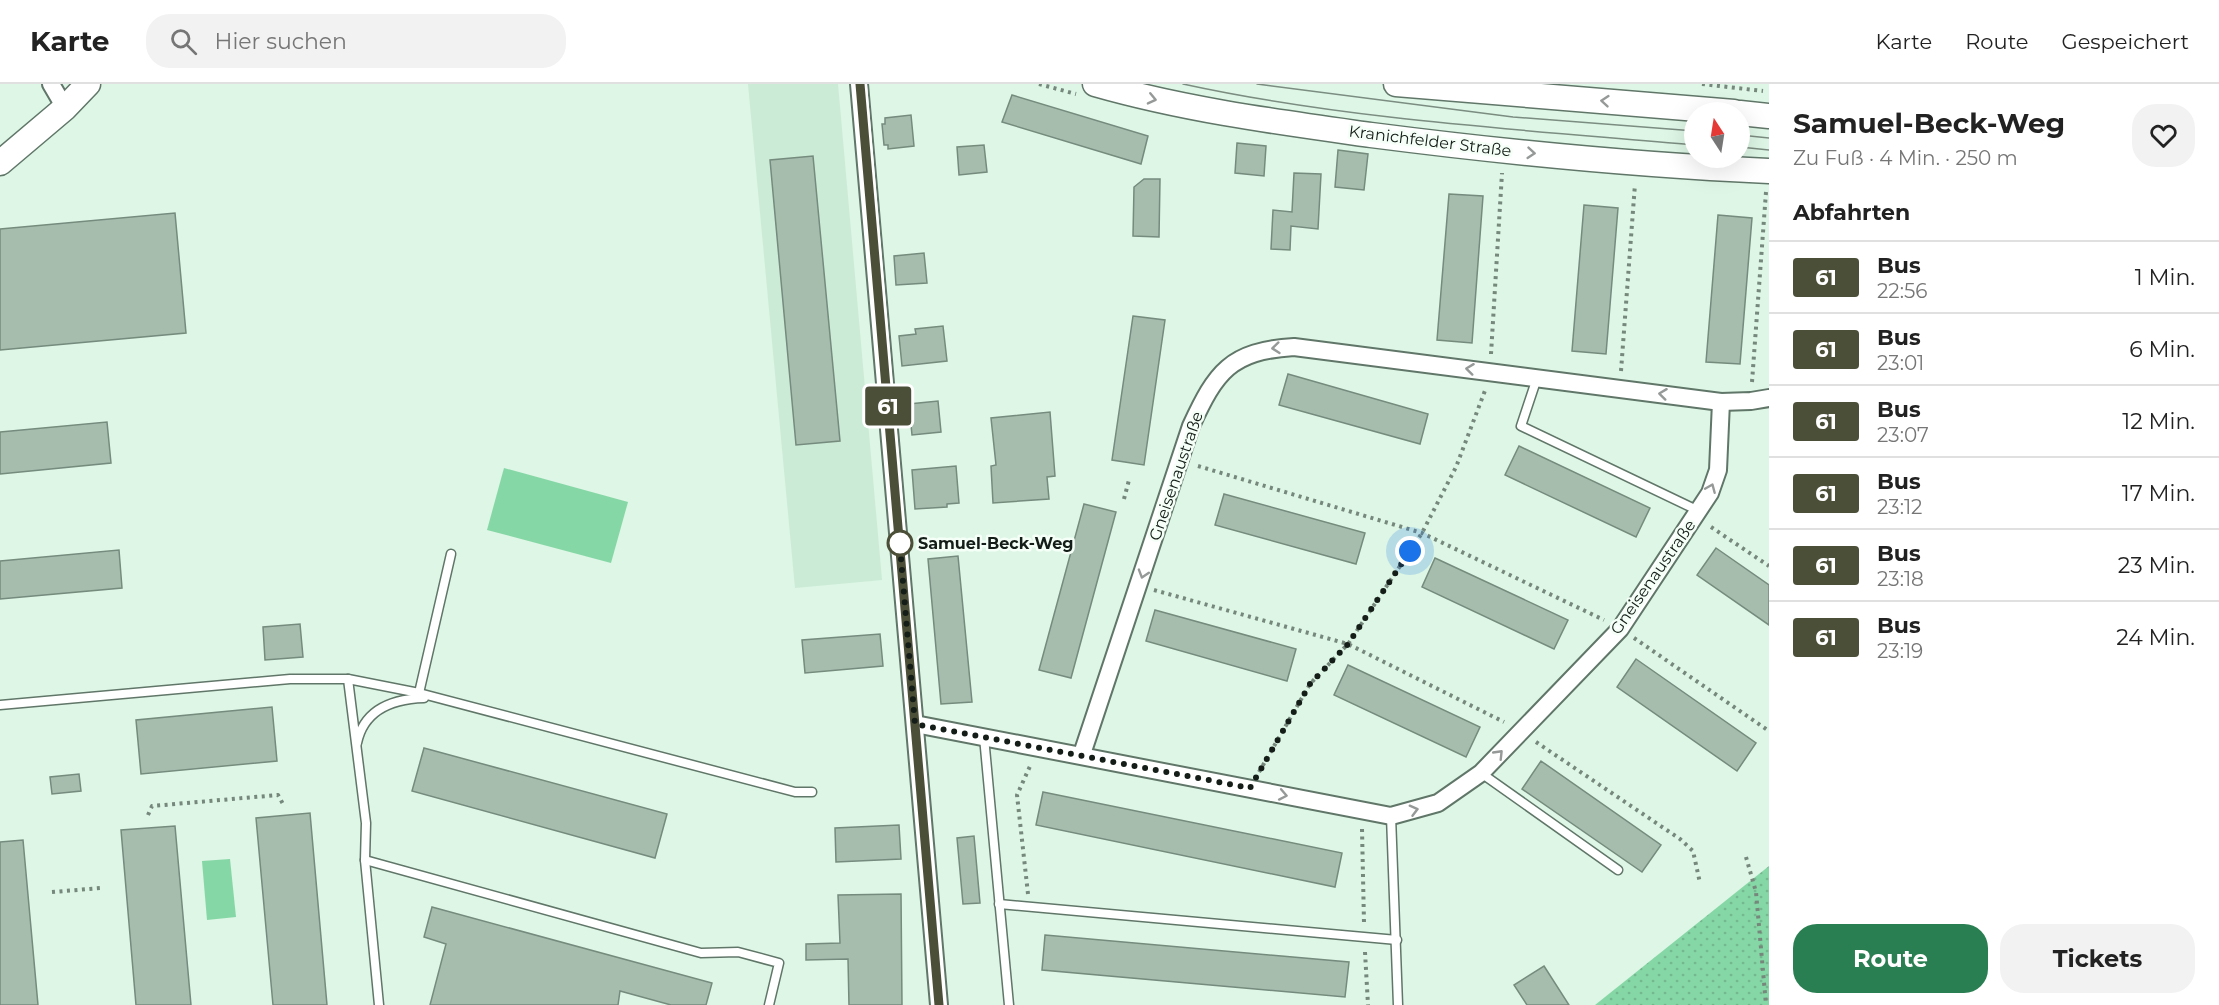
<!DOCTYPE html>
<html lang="de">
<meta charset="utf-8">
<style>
body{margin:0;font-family:Montserrat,sans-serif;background:#f2f2f2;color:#222;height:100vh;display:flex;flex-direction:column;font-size:22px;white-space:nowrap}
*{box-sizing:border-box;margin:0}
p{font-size:20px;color:#767676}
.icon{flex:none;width:33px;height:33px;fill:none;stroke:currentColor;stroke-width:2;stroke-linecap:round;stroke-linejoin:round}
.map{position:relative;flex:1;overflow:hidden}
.side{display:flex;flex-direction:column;background:#fff;width:450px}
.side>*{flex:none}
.badge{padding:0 12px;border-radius:4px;font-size:21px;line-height:39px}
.needle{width:39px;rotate:348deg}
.buttons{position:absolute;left:1684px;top:18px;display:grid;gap:12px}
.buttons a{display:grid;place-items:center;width:66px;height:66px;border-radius:50%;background:#fff;box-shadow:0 6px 24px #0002;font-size:30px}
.you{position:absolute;width:30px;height:30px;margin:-15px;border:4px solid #fff;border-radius:50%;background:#1a73e8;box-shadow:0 0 0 9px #1a73e833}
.map>.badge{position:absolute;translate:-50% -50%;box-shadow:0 0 0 3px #fff}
h2{padding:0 24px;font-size:22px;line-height:54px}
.round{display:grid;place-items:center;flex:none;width:63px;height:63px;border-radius:24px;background:#f2f2f2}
.overview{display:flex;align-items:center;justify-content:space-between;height:102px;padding:0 24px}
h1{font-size:28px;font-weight:700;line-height:45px}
.button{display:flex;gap:12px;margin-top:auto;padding:12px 24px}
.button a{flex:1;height:69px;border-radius:24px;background:#2a7f52;color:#fff;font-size:24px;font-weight:700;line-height:69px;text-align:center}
.button a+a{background:#f2f2f2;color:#222}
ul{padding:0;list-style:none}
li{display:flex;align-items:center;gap:18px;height:72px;padding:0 24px;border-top:2px solid #e0e0e0}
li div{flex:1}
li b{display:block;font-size:22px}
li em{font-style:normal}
li .badge{min-width:66px;font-weight:700;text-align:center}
header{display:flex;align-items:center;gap:36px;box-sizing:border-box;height:84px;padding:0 30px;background:#fff;border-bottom:2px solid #e0e0e0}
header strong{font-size:28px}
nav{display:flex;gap:33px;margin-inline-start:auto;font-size:21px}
.search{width:420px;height:54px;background:#f2f2f2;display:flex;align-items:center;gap:15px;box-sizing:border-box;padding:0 21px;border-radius:24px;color:#767676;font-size:22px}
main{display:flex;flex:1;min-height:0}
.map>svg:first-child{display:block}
.built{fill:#cbebd6}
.grass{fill:#86d7a6}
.park{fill:url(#park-dots)}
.building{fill:#a6bdae;stroke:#758b7d;stroke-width:1.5}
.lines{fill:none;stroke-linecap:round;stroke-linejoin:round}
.lane-casing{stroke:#607668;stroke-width:11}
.street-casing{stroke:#607668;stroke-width:20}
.secondary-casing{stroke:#607668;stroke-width:27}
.path{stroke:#76877c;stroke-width:4;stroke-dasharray:3 4.5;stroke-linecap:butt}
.lane{stroke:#fff;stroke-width:8}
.street{stroke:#fff;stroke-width:16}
.secondary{stroke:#fff;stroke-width:24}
.tram{stroke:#7b8c80;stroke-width:1.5}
.oneway{stroke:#959997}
.line-casing{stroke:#fff;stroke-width:14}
.line{stroke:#4b4f38;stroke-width:9}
.walk{stroke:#141d17;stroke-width:6;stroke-dasharray:0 10.8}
.stop-dot{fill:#fff;stroke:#4b4f38;stroke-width:3}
.labels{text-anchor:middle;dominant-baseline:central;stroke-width:5;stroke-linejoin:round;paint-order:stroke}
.street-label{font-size:16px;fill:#141d17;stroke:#f5fff8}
.stop-label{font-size:16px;font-weight:bold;fill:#141d17;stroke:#f5fff8;text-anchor:start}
</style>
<header>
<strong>Karte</strong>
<div class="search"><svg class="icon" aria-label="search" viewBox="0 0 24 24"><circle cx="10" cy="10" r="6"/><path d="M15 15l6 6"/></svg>Hier suchen</div>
<nav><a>Karte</a><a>Route</a><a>Gespeichert</a></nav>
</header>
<main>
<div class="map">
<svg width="1769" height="921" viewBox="0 0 1769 921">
<defs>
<pattern id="park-dots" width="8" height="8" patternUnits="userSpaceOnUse" patternTransform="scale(1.5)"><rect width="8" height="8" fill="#86d7a6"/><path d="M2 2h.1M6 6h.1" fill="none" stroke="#73b88e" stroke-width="1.8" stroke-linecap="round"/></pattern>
</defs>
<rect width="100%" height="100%" fill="#ddf6e5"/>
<path class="built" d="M748,0H838L882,496L795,504Z"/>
<g class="grass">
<path d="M504,384L628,418L611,479L487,446Z"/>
<path d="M230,775L236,833L207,836L202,777Z"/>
</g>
<path class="park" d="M1769,782V921H1595Z"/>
<g class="building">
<path d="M1012,11L1148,52L1141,80L1002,38Z"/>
<path d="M911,31L914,62L888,65V61H884L882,40H885V34Z"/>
<path d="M1237,59L1266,62L1264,92L1235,89Z"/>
<path d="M984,61L987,88L959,91L957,63Z"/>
<path d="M1338,66L1368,70L1364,106L1335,103Z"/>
<path d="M813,72L840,357L796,361L770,76Z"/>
<path d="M1294,89L1321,90L1318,145L1291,142L1290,166L1271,165L1273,126L1292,128Z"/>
<path d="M1144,95H1160L1159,153L1133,152L1134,103Z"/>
<path d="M1449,110L1483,112L1472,259L1437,256Z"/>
<path d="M1584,121L1618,124L1606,270L1572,267Z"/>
<path d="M175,129L186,249L0,266V145Z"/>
<path d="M1718,131L1752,134L1740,280L1706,278Z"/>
<path d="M924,169L927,199L896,201L894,172Z"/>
<path d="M1133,232L1165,236L1144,381L1112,376Z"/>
<path d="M943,242L947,277L902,282L899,252L916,250L915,245Z"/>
<path d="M1288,290L1428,330L1420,360L1279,321Z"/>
<path d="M938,317L941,348L912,351L909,320Z"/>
<path d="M1050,328L1055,392L1047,393L1049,415L993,419L991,382L996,381L991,334Z"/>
<path d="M107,338L111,379L0,390V348Z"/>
<path d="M1519,362L1650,424L1636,453L1505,391Z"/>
<path d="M956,382L959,419L947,420V423L915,425L912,386Z"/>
<path d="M1224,410L1365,449L1356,480L1215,441Z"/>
<path d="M1084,420L1116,428L1071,594L1039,586Z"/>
<path d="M1716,464L1769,501V541L1697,491Z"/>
<path d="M119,466L122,504L0,515V477Z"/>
<path d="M958,472L972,618L941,620L928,475Z"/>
<path d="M1435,474L1568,536L1554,565L1422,503Z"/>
<path d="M1155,526L1296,565L1287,597L1146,557Z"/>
<path d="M300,540L303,573L265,576L263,543Z"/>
<path d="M880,550L883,582L805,589L802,556Z"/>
<path d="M1636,575L1756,659L1737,687L1617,603Z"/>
<path d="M1348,581L1480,643L1466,673L1334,611Z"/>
<path d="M272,623L277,677L141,690L136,636Z"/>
<path d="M424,664L667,730L655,774L412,707Z"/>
<path d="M1541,677L1661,761L1642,788L1522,705Z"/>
<path d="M79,690L81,707L52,710L50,693Z"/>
<path d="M1043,708L1342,769L1335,803L1036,741Z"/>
<path d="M310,729L327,921H273L256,734Z"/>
<path d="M899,741L901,775L836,778L835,744Z"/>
<path d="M175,742L191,921H136L121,746Z"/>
<path d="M974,752L980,819L963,820L957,754Z"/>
<path d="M23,756L38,921H0V758Z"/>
<path d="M901,810L902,921H849L848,875L806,876V860L840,859L838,811Z"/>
<path d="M432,823L712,899L706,921H671L620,907L618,921H430L446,860L424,853Z"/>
<path d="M1045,851L1349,878L1345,913L1042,886Z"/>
<path d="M1544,882L1569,921H1527L1514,901Z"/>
</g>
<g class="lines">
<defs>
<g id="lane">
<path d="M1537,294L1521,342L1699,427"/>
<path d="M348,595L366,739L365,776L379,921"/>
<path d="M419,609L451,470"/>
<path d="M0,621L290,595H348L419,609L795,708H812"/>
<path d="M984,653L1009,921"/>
<path d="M357,659C364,625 393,615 424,614"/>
<path d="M1481,689L1618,786"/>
<path d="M1391,732L1398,921"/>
<path d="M365,776L701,869L738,868L779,879L769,921"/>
<path d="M999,820L1397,856"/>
</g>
<g id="street">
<path d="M51,0L65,24"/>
<path d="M859,0L939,921"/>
<path d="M915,640L1391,732L1438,719L1481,689L1620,545L1710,409L1718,386L1721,318"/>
<path d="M1082,670L1191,342C1216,288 1230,267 1294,263L1721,318L1751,317L1769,314"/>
</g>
<g id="secondary">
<path d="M1095,0C1186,26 1278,38 1371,51C1503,68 1636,81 1769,87"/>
<path d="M1396,0L1734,28"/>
<path d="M1740,29L1769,32"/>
<path d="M0,79L65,24L88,0"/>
</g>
</defs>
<use href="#lane" class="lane-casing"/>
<use href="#street" class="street-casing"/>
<use href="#secondary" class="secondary-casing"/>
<g class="path">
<path d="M1039,0L1076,10"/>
<path d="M1702,0L1763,7"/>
<path d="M1491,270L1502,89"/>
<path d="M1621,287L1635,100"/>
<path d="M1752,298L1766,108"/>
<path d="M1198,382L1422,449L1604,536"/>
<path d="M1124,415L1129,396"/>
<path d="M1711,443L1769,482"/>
<path d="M1154,506L1348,560L1504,638"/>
<path d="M1634,554L1769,647"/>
<path d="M1536,658L1680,755L1693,767L1700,799"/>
<path d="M1259,688L1310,600L1348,560L1422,449L1456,383L1486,304"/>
<path d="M148,731L152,722L278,711L283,720"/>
<path d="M1362,745L1364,839"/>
<path d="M1746,773L1756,808L1766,921"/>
<path d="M52,808L101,804"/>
<path d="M1028,810L1017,711L1031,680"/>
<path d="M1365,868L1368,921"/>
</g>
<use href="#lane" class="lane"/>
<use href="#street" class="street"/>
<use href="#secondary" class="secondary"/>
<g class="tram">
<path d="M1183,0C1348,36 1527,46 1695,61"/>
<path d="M1257,0L1513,33L1695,47"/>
<path d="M1740,51L1769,54"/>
<path d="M1740,63L1769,66"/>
</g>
</g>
<defs><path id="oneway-chevron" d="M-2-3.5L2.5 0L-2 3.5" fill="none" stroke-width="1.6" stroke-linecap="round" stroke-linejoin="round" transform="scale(1.5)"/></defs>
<g class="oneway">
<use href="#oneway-chevron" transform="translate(1152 15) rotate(13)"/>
<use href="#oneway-chevron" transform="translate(1605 17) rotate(-175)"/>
<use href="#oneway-chevron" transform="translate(1531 69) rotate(5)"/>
<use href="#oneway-chevron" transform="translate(1276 264) rotate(174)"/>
<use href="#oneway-chevron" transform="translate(1470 285) rotate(-173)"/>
<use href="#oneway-chevron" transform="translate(1663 310) rotate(-173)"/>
<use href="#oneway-chevron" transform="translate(1711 404) rotate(-67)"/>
<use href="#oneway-chevron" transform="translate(1143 490) rotate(107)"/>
<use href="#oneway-chevron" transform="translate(1499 670) rotate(-46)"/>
<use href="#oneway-chevron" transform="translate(1283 711) rotate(11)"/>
<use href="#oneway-chevron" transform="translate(1414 726) rotate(-15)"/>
</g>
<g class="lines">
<defs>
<path id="line" d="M860,0L939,921"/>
</defs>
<use href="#line" class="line-casing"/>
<use href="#line" class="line"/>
<path class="walk" d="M900,459L899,451L915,640L1250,704L1310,600L1348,560L1410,467"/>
</g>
<circle class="stop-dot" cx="900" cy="459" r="12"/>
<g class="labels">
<g class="street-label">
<text transform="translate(1430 57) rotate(7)">Kranichfelder Straße</text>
<text transform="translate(1176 392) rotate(-71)">Gneisenaustraße</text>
<text transform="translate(1653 493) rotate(-55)">Gneisenaustraße</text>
</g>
<g class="stop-label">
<text x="918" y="459">Samuel-Beck-Weg</text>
</g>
</g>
</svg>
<div class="buttons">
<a><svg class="needle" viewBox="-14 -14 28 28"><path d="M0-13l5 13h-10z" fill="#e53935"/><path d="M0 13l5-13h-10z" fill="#767676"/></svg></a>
</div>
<div class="you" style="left:1410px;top:467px"></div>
<b class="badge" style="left:888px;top:322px;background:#4b4f38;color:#fff">61</b>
</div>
<section class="side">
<div class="overview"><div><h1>Samuel-Beck-Weg</h1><p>Zu Fuß · 4 Min. · 250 m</p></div><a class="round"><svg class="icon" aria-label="heart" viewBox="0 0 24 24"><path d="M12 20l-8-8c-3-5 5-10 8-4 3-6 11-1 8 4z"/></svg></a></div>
<h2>Abfahrten</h2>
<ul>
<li><span class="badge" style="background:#4b4f38;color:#fff">61</span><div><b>Bus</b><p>22:56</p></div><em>1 Min.</em></li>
<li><span class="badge" style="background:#4b4f38;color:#fff">61</span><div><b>Bus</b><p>23:01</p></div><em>6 Min.</em></li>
<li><span class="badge" style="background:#4b4f38;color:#fff">61</span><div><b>Bus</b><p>23:07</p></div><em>12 Min.</em></li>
<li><span class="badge" style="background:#4b4f38;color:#fff">61</span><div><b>Bus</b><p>23:12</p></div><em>17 Min.</em></li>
<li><span class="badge" style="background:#4b4f38;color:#fff">61</span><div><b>Bus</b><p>23:18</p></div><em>23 Min.</em></li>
<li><span class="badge" style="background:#4b4f38;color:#fff">61</span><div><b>Bus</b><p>23:19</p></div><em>24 Min.</em></li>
</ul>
<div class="button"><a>Route</a><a>Tickets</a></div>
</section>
</main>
